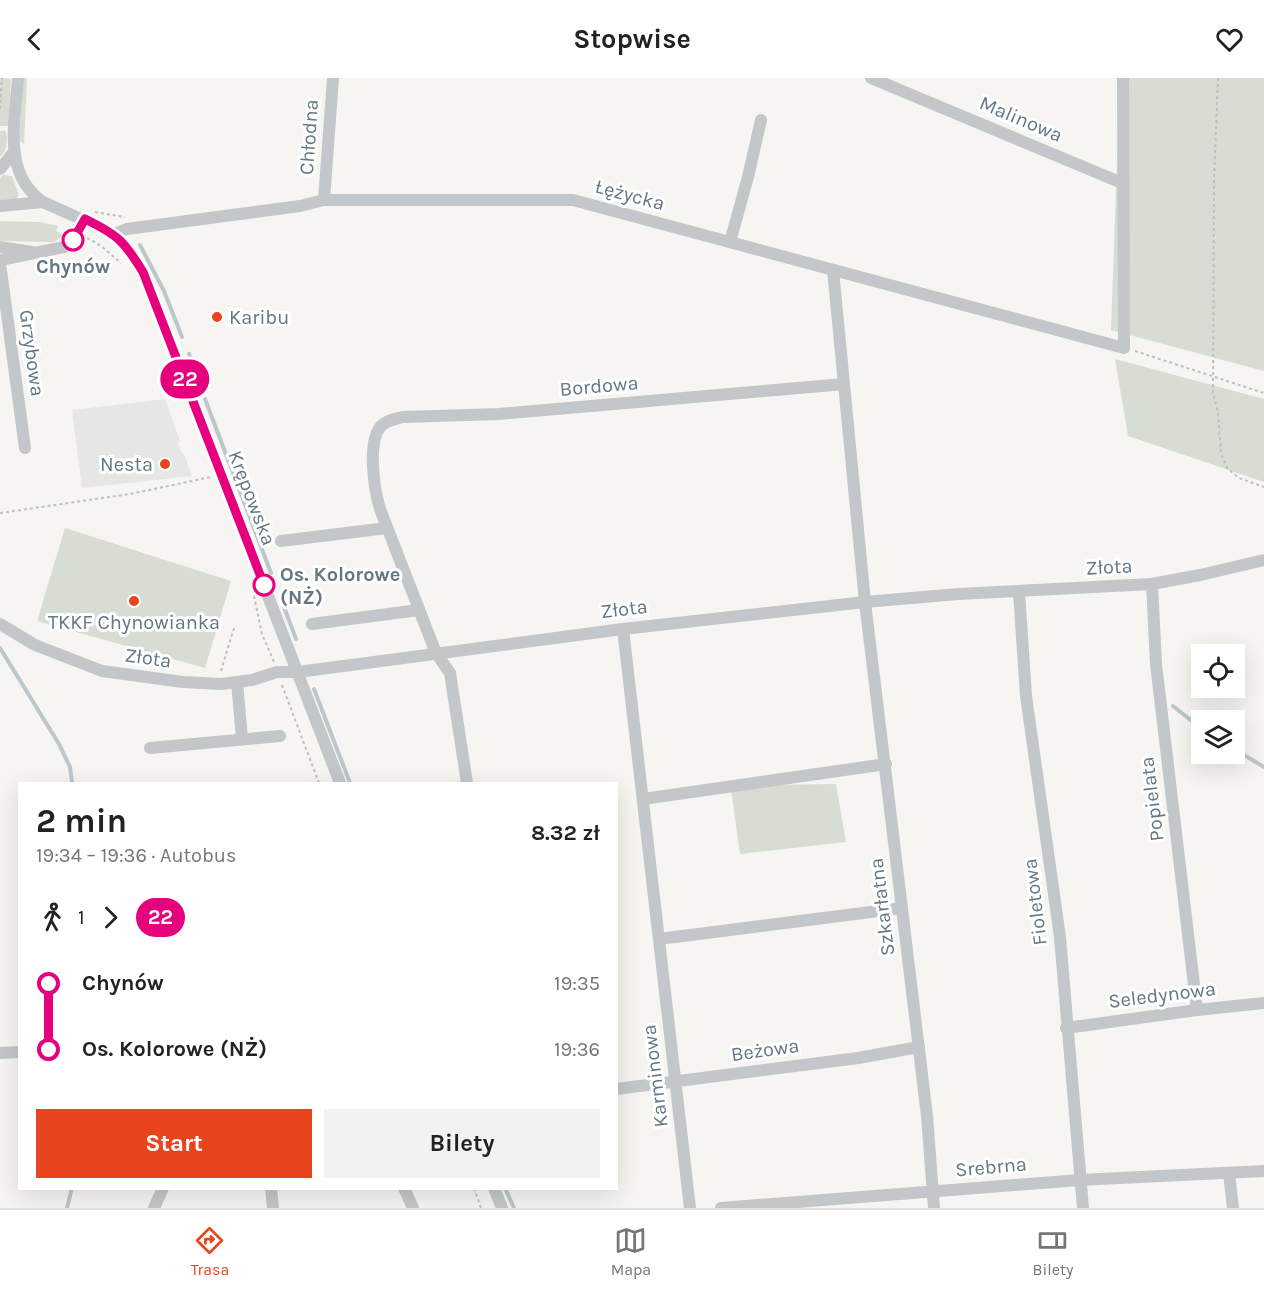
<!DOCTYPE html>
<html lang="pl">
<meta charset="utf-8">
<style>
body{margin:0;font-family:Karla,sans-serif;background:#f2f2f2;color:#222;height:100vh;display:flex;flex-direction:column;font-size:22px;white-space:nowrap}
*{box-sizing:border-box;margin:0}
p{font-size:20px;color:#767676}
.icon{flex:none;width:33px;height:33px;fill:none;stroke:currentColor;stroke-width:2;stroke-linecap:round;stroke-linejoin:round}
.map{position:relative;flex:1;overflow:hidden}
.sheet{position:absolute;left:18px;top:704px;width:600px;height:408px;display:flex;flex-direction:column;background:#fff;border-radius:0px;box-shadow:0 6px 24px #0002}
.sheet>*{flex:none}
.badge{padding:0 12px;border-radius:20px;font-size:21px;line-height:39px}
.buttons{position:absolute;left:1191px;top:566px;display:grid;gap:12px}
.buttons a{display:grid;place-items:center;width:54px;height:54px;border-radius:0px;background:#fff;box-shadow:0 6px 24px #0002;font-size:30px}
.map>.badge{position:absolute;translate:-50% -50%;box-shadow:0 0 0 3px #fff}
.legs{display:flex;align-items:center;gap:9px;height:66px;padding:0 18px;font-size:20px}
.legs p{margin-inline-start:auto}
.headline{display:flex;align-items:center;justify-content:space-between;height:102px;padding:0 18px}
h1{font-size:33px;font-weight:700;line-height:45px}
.cta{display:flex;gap:12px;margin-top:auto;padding:12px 18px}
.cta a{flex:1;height:69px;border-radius:0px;background:#e8451f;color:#fff;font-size:24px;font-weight:700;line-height:69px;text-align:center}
.cta a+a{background:#f2f2f2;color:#222}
ul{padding:0 18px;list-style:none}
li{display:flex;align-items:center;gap:21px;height:66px;font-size:22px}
li i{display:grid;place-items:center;width:9px;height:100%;margin:0 8px;background:currentColor}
li i::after{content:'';width:15px;height:15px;margin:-8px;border:4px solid;border-radius:50%;background:#fff}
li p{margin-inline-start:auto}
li:first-child i{background:linear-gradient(#0000 50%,currentColor 0)}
li:last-child i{background:linear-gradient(currentColor 50%,#0000 0)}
header{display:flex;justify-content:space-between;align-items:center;height:78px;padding:0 18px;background:#fff;font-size:27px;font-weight:700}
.tab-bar{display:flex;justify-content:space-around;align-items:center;height:84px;border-top:2px solid #e0e0e0;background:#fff;font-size:16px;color:#767676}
.tab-bar a{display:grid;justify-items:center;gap:3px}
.tab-bar .selected{color:#e8451f}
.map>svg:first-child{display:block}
.built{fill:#e6e7e5}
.green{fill:#d7ddd3}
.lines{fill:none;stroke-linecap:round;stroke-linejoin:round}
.stream{stroke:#bbc7cb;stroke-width:4}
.path{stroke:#bcbfc1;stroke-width:2;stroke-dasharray:3 3;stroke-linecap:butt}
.minor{stroke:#c3c7ca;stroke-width:12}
.line-1-casing{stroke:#fff;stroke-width:14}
.line-1{stroke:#e6007e;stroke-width:9}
.stop-1-dot{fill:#fff;stroke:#e6007e;stroke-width:3}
.poi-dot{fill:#e8451f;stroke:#fff;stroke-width:2}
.labels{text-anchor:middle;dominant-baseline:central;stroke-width:6;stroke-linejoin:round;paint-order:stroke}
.street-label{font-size:20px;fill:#637784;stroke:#fff}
.stop-label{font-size:20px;font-weight:bold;fill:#637784;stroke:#fff}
.poi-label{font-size:20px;fill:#637784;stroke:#fff;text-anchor:start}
</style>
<header><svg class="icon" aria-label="back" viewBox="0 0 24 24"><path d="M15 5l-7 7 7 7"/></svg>Stopwise<svg class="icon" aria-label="heart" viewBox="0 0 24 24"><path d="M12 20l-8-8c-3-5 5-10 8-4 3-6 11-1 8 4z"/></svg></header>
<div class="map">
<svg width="1264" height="1130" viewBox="0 0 1264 1130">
<rect width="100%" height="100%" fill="#f6f5f2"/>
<path class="built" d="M165,321L180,363L178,364L181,374L184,376L192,398L82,410L72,332Z"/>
<g class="green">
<path d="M0,0L11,1L8,48H0Z"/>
<path d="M23,0H27L24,66L19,62Z"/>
<path d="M1120,0H1264V293L1111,252Z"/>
<path d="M5,52C9,60 7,74 0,79V53Z"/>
<path d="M3,97L12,98L19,117L17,121L0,122V101Z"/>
<path d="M0,143L40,144L58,148L56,153L64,157L54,164L0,163Z"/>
<path d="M1115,281L1264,321V404L1128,358Z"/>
<path d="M65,450L231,503L205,590L37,543Z"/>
<path d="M836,706L846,764L740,776L731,711L753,707Z"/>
</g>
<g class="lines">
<g class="stream">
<path d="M140,167L164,213L182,259"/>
<path d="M189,276L198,303"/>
<path d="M205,321L271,495"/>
<path d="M284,529L296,561"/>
<path d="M0,570L59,666L70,689L72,705"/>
<path d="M314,611L350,705"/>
<path d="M1173,628L1202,651"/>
<path d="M1234,671L1264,689"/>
<path d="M505,1110L514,1130"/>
<path d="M67,1130L72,1110"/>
</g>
<g class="path">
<path d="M1218,0L1214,103L1213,315L1218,334L1221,375L1227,390L1239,400L1264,409"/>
<path d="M0,31L2,0"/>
<path d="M95,134L125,139"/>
<path d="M87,160L101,168L121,185"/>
<path d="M1135,273L1264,315"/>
<path d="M0,435L130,416L211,399"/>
<path d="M254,518L262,556L274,584"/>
<path d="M221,593L234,550"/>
<path d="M282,607L319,705"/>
<path d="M474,1110L481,1130"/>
</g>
<g class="minor">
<path d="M18,0C15,43 2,96 43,124L114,156L122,164L143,193L340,705"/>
<path d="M871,0L1122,105"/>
<path d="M0,91L13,75"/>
<path d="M324,122L333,0"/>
<path d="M0,128L43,124"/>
<path d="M114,156L127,151L300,128L324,122H573L1124,270L1123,0"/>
<path d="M730,164L748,99L761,42"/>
<path d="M0,169L32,174"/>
<path d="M0,182L64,169L73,162L85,141"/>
<path d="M0,185L25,370"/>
<path d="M833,192L844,306"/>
<path d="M281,463L387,450"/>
<path d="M1152,506L1156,586L1197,932"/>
<path d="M1019,514L1026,618L1060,859L1083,1130"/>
<path d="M0,546L35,567L102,593L183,604L221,606L252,602L277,594H298L623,551L865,524L958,516L1152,506L1200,497L1264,482"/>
<path d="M312,546L419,532"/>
<path d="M623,551L690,1130"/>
<path d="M237,604L242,661"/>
<path d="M150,670L280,658"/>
<path d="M467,705L450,595L436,575L380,431C374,411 367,364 381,348C387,342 395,341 403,339L499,336L844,306L865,524L927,1038L934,1130"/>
<path d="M643,721L886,686"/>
<path d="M659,861L902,830"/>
<path d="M1066,950L1197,932L1264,925"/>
<path d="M0,975L20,974"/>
<path d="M616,1011L858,980L919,969"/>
<path d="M1229,1095L1233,1130"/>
<path d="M271,1110L273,1130"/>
<path d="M404,1110L413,1130"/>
<path d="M494,1110L502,1130"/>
<path d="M154,1130L163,1110"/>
<path d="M721,1130L1079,1102L1264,1093"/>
</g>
</g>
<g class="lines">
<defs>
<path id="line-1" d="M73,162L85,141C118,157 124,163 143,194L264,507"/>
</defs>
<use href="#line-1" class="line-1-casing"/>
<use href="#line-1" class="line-1"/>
</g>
<g class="stop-1-dot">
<circle cx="73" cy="162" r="10"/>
<circle cx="264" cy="507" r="10"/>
</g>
<g class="poi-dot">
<circle cx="217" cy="239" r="6"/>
<circle cx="165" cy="386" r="6"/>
<circle cx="134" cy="523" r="6"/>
</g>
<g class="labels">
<g class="street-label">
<text transform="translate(1021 41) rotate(23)">Malinowa</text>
<text transform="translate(309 59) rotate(-86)">Chłodna</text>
<text transform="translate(630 117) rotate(15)">Łężycka</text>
<text transform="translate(32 275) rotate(82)">Grzybowa</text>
<text transform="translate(599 308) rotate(-5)">Bordowa</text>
<text transform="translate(252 420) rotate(69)">Krępowska</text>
<text transform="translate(1109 489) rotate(-3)">Złota</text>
<text transform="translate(624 531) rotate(-7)">Złota</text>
<text transform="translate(148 580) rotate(8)">Złota</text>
<text transform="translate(1152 721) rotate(-97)">Popielata</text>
<text transform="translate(1035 824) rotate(-97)">Fioletowa</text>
<text transform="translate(882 829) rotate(-97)">Szkarłatna</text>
<text transform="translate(1162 917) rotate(-7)">Seledynowa</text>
<text transform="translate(765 972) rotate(-8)">Beżowa</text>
<text transform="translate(655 998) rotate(-97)">Karminowa</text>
<text transform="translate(991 1089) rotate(-5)">Srebrna</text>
</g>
<g class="stop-label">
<text x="73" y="188">Chynów</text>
<text x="280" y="496" text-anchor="start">Os. Kolorowe<tspan x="280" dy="23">(NŻ)</tspan></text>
</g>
<g class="poi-label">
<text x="229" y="239">Karibu</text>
<text x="153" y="386" text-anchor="end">Nesta</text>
<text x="134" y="544" text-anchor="middle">TKKF Chynowianka</text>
</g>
</g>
</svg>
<div class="buttons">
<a><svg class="icon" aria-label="locate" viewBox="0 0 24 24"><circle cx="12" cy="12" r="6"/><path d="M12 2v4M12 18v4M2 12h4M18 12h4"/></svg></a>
<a><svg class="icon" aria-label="layers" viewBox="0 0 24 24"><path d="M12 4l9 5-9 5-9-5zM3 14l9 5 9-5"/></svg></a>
</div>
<b class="badge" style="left:185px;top:301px;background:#e6007e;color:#fff">22</b>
<section class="sheet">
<div class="headline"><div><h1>2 min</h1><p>19:34 – 19:36 · Autobus</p></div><b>8.32 zł</b></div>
<div class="legs"><svg class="icon" aria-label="walk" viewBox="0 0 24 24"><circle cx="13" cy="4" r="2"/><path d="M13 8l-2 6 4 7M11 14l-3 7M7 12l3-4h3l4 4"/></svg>1<svg class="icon" aria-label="forward" viewBox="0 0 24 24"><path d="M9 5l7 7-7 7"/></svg><b class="badge" style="background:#e6007e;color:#fff">22</b></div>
<ul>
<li><i style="color:#e6007e"></i><b>Chynów</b><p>19:35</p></li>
<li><i style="color:#e6007e"></i><b>Os. Kolorowe (NŻ)</b><p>19:36</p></li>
</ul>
<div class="cta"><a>Start</a><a>Bilety</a></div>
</section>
</div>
<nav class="tab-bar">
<a class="selected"><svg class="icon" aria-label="directions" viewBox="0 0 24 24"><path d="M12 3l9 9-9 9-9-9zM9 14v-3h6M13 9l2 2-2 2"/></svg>Trasa</a>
<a><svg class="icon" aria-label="map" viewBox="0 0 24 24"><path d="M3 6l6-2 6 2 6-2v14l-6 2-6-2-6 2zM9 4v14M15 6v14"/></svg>Mapa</a>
<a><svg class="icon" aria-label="tickets" viewBox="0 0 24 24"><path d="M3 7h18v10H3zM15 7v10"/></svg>Bilety</a>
</nav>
